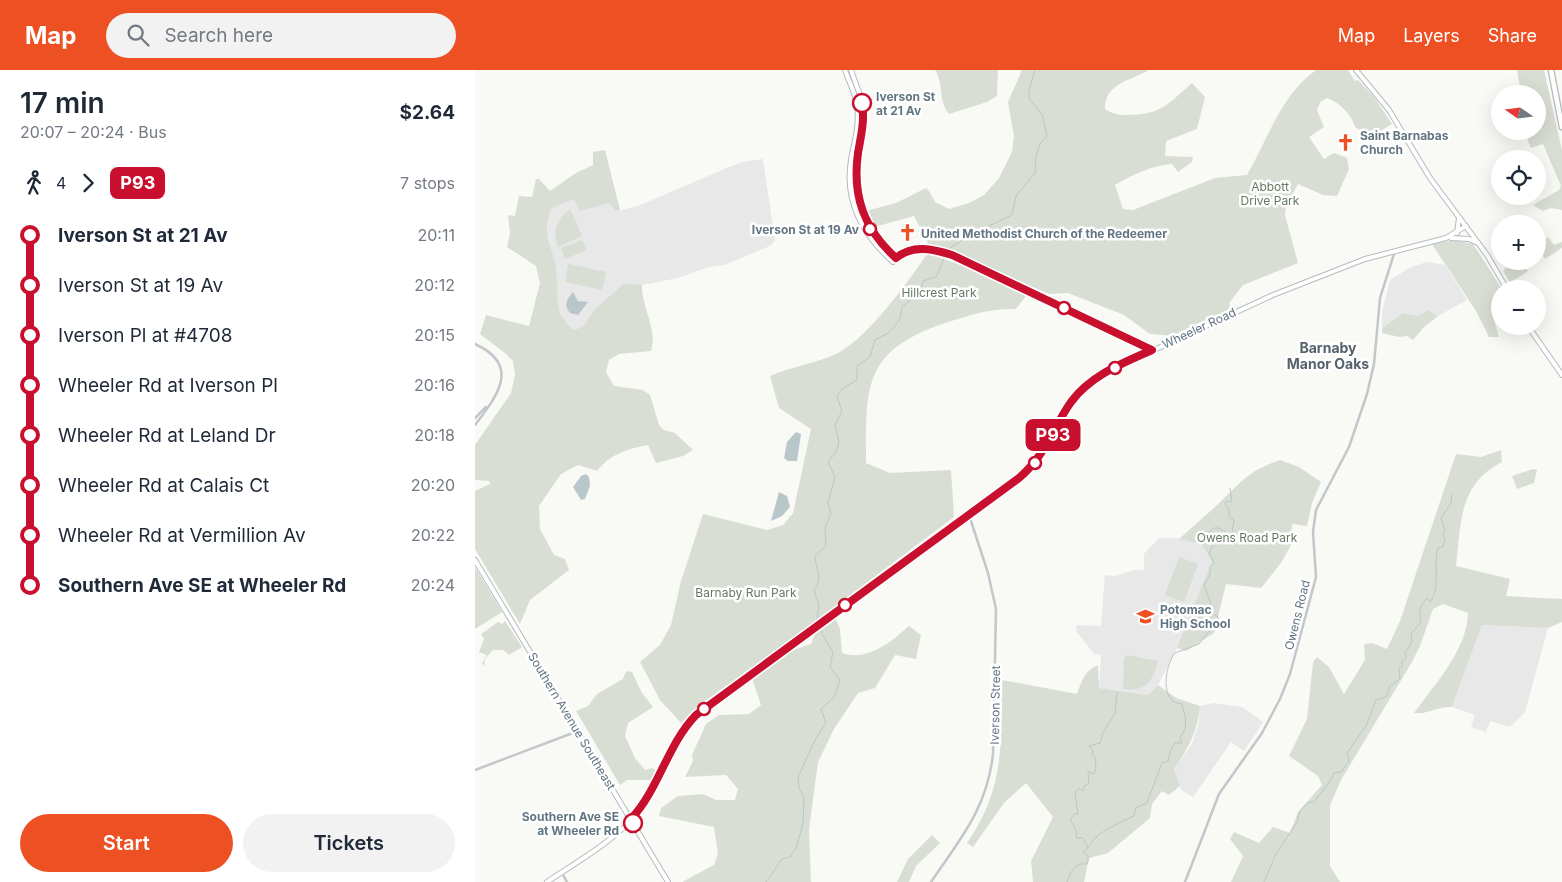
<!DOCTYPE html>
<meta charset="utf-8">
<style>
body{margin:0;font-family:Inter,sans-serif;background:#f2f2f3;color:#1f2937;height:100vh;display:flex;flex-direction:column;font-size:19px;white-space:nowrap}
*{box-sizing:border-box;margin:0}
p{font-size:16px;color:#747a83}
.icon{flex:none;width:28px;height:28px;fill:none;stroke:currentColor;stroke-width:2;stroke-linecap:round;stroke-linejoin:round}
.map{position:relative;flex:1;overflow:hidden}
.details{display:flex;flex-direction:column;background:#fff;width:475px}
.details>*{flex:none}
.badge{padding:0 10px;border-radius:8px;font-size:18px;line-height:32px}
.needle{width:32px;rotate:284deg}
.fabs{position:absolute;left:1016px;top:15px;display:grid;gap:10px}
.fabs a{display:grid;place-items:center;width:55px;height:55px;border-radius:50%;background:#fff;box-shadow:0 5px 20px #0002;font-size:25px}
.map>.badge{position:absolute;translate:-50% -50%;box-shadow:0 0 0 2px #fff}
.legs{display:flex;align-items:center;gap:8px;height:55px;padding:0 20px;font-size:16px}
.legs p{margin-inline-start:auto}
.summary{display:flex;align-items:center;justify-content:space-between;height:85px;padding:0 20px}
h1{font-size:28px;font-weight:600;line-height:38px}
.cta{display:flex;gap:10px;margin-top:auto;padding:10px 20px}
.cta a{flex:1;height:58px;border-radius:30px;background:#ec5023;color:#fff;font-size:20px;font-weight:600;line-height:58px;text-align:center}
.cta a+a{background:#f2f2f3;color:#1f2937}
ul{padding:0 20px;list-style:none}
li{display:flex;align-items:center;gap:18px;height:50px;font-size:19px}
li i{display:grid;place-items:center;width:8px;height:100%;margin:0 6px;background:currentColor}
li i::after{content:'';width:12px;height:12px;margin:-6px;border:4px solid;border-radius:50%;background:#fff}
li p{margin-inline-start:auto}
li:first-child i{background:linear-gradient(#0000 50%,currentColor 0)}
li:last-child i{background:linear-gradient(currentColor 50%,#0000 0)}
header{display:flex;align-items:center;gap:30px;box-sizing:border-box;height:70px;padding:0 25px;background:#ec5023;color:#fff}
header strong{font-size:24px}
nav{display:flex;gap:28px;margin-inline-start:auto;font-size:18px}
.search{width:350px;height:45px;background:#f2f2f3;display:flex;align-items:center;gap:12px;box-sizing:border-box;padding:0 18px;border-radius:28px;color:#747a83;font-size:19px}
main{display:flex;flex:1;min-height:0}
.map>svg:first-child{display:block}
.built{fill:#e7e8e7}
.green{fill:#d9ded5}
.water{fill:#b9c6ca}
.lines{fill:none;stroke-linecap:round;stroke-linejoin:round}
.stream{stroke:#b9c6ca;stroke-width:1}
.major-casing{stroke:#b5bbbf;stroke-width:6}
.highway-casing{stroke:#b5babd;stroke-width:7}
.minor{stroke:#c2c7cb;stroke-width:2.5}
.major{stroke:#fff;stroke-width:4}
.highway{stroke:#fff;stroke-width:4.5}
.line-1-casing{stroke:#fff;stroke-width:11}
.line-1{stroke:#c8102e;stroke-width:8}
.stop-1-dot{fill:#fff;stroke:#c8102e;stroke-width:2.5}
.labels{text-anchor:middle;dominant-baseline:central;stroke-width:5;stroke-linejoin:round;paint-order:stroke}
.stop-label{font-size:12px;font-weight:bold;fill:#627583;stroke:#fff;text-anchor:end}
.poi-label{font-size:12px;font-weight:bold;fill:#627583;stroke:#fff;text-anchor:start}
.park-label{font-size:12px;fill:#667a62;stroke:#fff}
.street-label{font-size:12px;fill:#627583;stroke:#fff}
.neighbourhood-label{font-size:14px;font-weight:bold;fill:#55636d;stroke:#fff}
</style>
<header>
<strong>Map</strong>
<div class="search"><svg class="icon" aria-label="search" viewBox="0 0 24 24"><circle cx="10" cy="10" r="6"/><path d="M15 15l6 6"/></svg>Search here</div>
<nav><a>Map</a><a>Layers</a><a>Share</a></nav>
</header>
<main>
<section class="details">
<div class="summary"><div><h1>17 min</h1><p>20:07 – 20:24 · Bus</p></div><b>$2.64</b></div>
<div class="legs"><svg class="icon" aria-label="walk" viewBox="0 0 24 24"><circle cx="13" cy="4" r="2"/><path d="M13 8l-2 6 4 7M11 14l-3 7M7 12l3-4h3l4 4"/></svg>4<svg class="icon" aria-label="forward" viewBox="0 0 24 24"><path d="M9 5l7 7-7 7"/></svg><b class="badge" style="background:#c8102e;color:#fff">P93</b><p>7 stops</p></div>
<ul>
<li><i style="color:#c8102e"></i><b>Iverson St at 21 Av</b><p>20:11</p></li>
<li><i style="color:#c8102e"></i><span>Iverson St at 19 Av</span><p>20:12</p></li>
<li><i style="color:#c8102e"></i><span>Iverson Pl at #4708</span><p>20:15</p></li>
<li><i style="color:#c8102e"></i><span>Wheeler Rd at Iverson Pl</span><p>20:16</p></li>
<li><i style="color:#c8102e"></i><span>Wheeler Rd at Leland Dr</span><p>20:18</p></li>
<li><i style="color:#c8102e"></i><span>Wheeler Rd at Calais Ct</span><p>20:20</p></li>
<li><i style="color:#c8102e"></i><span>Wheeler Rd at Vermillion Av</span><p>20:22</p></li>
<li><i style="color:#c8102e"></i><b>Southern Ave SE at Wheeler Rd</b><p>20:24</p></li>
</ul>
<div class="cta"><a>Start</a><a>Tickets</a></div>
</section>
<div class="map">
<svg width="1087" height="812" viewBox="0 0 1087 812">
<rect width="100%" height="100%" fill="#f9f9f6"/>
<g class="built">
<path d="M288,89L300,171L295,176L249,195L234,197L203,208L167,215L149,213L118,241L109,256L99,260L89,252L82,233L81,200L70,151L76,138L99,129L134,133L142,141L163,136L247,100L267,92Z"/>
<path d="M952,192L970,195L992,230L963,246L953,240L943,246L928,243L907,258V242L915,210L936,197Z"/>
<path d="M684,468H701L726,474L737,491L706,571L683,615L673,625L624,618L626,585L619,584L601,561L602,555L626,556L630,505L640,506L658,500H669V484Z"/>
<path d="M1007,555L1073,558L1050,642L1035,657L1015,651L1011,662L996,657L1000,645L977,637Z"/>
<path d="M738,633L767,637L788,652L769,681L756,672L718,727L706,720L699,699L717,674L724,652L725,636Z"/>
</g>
<g class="green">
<path d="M460,0H523L522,26L512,32L474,44C463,31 469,14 460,0Z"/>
<path d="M547,0H674C655,11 630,13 630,39C637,44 644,45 652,45C686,45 693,34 717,13L730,27L722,59L691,71L690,86L718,87L717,92L703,102L697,94C676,96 659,104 640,115L648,139L658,140L740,108L772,105C793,69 805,26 841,0H873L880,11L883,10L899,27L917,54L896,67L880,57C877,45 864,32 852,28L845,32L842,40L849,57L834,67L849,89L859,83L872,88L874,99L862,126L848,125L823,114L811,136L810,145L823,193L768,215L754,233L757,238L698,266L688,265L675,264L649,245L593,223L574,224L466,178L454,175L439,146L399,157L391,141L421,133L451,118L454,121L460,132L474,139L494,133L509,125L524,108L537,82L539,66L533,32Z"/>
<path d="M1042,0H1069L1087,80V140L1076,138L1068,141L1058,135L1084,120L1086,116L1068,74L1056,78L1051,66L1052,61H1062V24H1046Z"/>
<path d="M130,80L145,140L141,141L134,133L105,141L99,129L77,138C65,161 78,176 81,199C85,224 76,242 99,260L109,256L118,241L149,213L167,215C166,237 183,258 176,281L144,284L134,290L131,302L139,316L168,320L175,325L184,355L189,360L200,363L218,380L208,386L181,393L173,375C152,379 135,384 122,401L103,395L86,404L64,436L65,459L79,485L90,489L94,500L55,530L45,554L0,479V421L15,414L14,411L0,410V375L36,323L40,305L38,291L31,284L5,264L11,245L54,256L65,213L61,196L32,177L35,163L33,145L40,146L44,126L57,127L61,109H64L75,121L101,103L118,95V82Z"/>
<path d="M95,139L107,166L83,177C77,161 82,148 95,139Z"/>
<path d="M1073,167L1079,175L1087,172V178L1070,189L1063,179V174Z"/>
<path d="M107,170L112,180L90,189L86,178Z"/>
<path d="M980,170L998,174L1027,219H1025V247L1019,250L1024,267H1014L1001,241L957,174Z"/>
<path d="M452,184L481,193L551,226L541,239C514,238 496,245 470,253C388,281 391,315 391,393L415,403L476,400L479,447L294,586L227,633L206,653L185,630L165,592L185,575L196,555L206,511L228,444L292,460L308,455L318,443L336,359L304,338L295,306C316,297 341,293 361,284C392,269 432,213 452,184Z"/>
<path d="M1037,191H1045L1053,201L1035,213L1028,201Z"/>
<path d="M93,194L131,202L127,220L90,212Z"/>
<path d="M953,240L963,246L949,257L938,270L932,266L924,267L907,263V258L928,243L943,246Z"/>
<path d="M1026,380L1027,392C984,414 986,452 981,496L1035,509L1031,526L1087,529V552L1073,558L1007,555L977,637C963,636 955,644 939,643C960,614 992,580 993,543L968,534L958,539L945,576L937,592L866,710L855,735V796L865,812H756L768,786L755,769L759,762L784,773L798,757L815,763L823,742L847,715L843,706L814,686L832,649L838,592L842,587L854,597L869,624L890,590L889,574L897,573L912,579L925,551L981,384L1006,387Z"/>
<path d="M805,390L824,397L846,412L837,433L832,456L817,454L816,475L806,493L786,518L751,514L739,563L711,581L702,578L737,491L726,474L704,469C716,458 728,448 740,437C765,414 770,402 805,390Z"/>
<path d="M1058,399L1062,400L1059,413L1042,419L1037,406Z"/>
<path d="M704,487L723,494L709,532L690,525Z"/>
<path d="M0,497L27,542L0,559Z"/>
<path d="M361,549L365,559L367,583C392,592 416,572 434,556L446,565L441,589L420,585L400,618L383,623L359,659L343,692L334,760L336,812H207L239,795L243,784L239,757L184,746L186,738L203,726L228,724L241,730H260L263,719L251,705L210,707L218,691L217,685L231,654L244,645L274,644L286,635L277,608L315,581L336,574L340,564Z"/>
<path d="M30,551L47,577L34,585L28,580H18L10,589L9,597L7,593L12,585L4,582L9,569L6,564L23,552L27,554Z"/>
<path d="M651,585L683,591C678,611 671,622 648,619L649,589Z"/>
<path d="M623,595L624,618L673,625L683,615L701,628L725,636C723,661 713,679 699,699L705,716L694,725L687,721L677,734L675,748L633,783L614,788L609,812H558L556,791L578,747L551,713L529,733L498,777L492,773C530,718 526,674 527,610L602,624C607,611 609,601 623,595Z"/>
<path d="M153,601L157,602L167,623L178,637L153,653L150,666L160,688L170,700L177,698L182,701L176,710H152L145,715L101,641L113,636L122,624L148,609L150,603Z"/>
<path d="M457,765L465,773L441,796L434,812H422L433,789Z"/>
</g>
<g class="water">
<path d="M98,222L103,231L113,232L103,245L95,243C88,235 92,229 98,222Z"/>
<path d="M321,362L326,364L322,391H313L309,388L312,372Z"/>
<path d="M111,404L114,407L115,416L110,429L106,430L98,417L106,406Z"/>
<path d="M304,422L312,426L315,437L307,446L296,451Z"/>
</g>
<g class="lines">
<g class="stream">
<path d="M472,180L497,164L537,145L541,126L560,103L561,86L565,74L572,66L567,44L554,29V20L560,0"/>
<path d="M342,548L344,535L339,521C348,508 341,500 340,486L351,476L350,458L356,443L353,433L360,407L353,392L361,382L364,373L360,355L367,341L362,327L367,319L382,310V296L395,287L400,270L413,263L419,257L425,249L427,237L445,222L448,211L461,207L470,186"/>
<path d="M613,777L608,768H601L602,762L595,749L599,744H603L600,723L604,718L608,721L609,716L614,714L613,701L619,704L621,698L620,687L617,685L618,681L614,676L625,673L628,663L640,643L642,622"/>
<path d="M291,812L307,789L315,787L321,779L328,753L329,728L324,718L323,707L340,670L351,653L346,639L359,627L365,610L355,597L358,582L347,564V558"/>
<path d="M592,812L596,802L604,794H610L613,792V786L608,782C615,777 616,772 621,767C627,761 651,749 659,746L661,738L672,733L687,693L693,691L696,679L700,673H707L705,667C715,655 709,645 707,634C684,633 690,595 700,583L724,574L743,550V547L736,542L735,531L729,515L735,505V497L739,493L734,483L738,476L732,464L739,458H744L753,464L757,463L759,450L754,447V440L750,433L753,431L757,432L755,418"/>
<path d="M789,812L801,784L822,752L825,741L834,732H839C846,722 855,714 859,703L866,702L874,691L872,683L891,656L901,630L911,627L915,616L925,609L924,598L927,597V591L932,586L929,584L937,572L936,564L946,552C944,543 944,536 952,528L955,532C966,519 958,495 963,478L968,477L970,468L968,466L970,461L966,448L976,433L977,424"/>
</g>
<defs>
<g id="major">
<path d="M370,0C374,12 381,24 382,36C385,54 379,73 376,90C369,132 388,165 418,192C434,173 457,179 477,185L677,280"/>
<path d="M376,0C380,13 387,26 388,40C390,56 385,74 382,89C376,129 392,162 421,188"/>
<path d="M881,0L914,40L955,108L1012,185L1032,219"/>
<path d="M982,163L984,148"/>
<path d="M976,168L994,169L1003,173"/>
<path d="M1053,256L1087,305"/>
<path d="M0,490L193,812"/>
<path d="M72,812C100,793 141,770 161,744C184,713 194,673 221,645L551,402L565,386L597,331L623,306L798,225L890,189L971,168L991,156"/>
</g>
<path id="highway" d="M1076,0L1087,57"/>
</defs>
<use href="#major" class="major-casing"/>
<use href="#highway" class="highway-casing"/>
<g class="minor">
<path d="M0,274C46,295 23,325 0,355"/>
<path d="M0,348L11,337"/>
<path d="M0,700L103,661"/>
<path d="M87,803L92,812"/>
<path d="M456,812C485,769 512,739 518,684L521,539L513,503L494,445"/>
<path d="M710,812L744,724L787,663L805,629L815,604L841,507L838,462L841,440L874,377L892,324L899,294L905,228L920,181"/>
</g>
<use href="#major" class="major"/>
<use href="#highway" class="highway"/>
</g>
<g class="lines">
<defs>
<path id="line-1" d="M158,753L156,749C184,719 192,675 221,645L544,408C571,385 577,359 596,332C616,305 648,293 677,280L477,185C458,179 438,174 421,188C389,159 377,126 383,83C386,66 390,50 387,33"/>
</defs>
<use href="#line-1" class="line-1-casing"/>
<use href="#line-1" class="line-1"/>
</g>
<defs>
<symbol id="church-bare" viewBox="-9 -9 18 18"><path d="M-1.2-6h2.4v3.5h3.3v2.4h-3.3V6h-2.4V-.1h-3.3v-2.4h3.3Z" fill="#ec5023" stroke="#fff" stroke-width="2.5" paint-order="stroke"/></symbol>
<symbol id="school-bare" viewBox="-9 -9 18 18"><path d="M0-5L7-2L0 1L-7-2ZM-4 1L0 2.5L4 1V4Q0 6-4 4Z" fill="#ec5023" stroke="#fff" stroke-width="2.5" paint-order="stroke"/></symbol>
</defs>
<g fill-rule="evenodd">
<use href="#church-bare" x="858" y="60" width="25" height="25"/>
<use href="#church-bare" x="420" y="150" width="25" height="25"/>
<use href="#school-bare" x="658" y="534" width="25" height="25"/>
</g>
<g class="stop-1-dot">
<circle cx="387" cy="33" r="9"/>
<circle cx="395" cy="159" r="6"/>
<circle cx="589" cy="238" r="6"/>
<circle cx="640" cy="298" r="6"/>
<circle cx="560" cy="393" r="6"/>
<circle cx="370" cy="535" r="6"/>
<circle cx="229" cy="639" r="6"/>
<circle cx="158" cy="753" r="9"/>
</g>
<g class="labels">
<g class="stop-label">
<text x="401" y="26" text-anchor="start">Iverson St<tspan x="401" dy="14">at 21 Av</tspan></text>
<text x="384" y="159">Iverson St at 19 Av</text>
<text x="144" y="746">Southern Ave SE<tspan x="144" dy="14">at Wheeler Rd</tspan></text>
</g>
<g class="poi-label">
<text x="885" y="65">Saint Barnabas<tspan x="885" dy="14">Church</tspan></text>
<text x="446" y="163">United Methodist Church of the Redeemer</text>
<text x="685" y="539">Potomac<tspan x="685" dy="14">High School</tspan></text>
</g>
<g class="park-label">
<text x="795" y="116">Abbott<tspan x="795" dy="14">Drive Park</tspan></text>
<text x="464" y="222">Hillcrest Park</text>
<text x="772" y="467">Owens Road Park</text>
<text x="271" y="522">Barnaby Run Park</text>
</g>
<g class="street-label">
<text transform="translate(724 258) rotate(-25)">Wheeler Road</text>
<text transform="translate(822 545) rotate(-76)">Owens Road</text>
<text transform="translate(520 635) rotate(-89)">Iverson Street</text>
<text transform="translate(97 651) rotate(59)">Southern Avenue Southeast</text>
</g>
<g class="neighbourhood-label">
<text x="853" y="277">Barnaby<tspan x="853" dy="16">Manor Oaks</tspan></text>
</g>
</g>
</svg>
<div class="fabs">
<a><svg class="needle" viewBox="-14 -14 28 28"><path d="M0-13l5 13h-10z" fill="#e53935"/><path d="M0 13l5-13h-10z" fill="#747a83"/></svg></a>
<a><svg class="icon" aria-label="locate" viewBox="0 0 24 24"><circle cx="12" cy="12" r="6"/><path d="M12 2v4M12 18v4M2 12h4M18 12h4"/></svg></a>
<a>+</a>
<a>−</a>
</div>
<b class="badge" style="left:578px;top:365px;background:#c8102e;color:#fff">P93</b>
</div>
</main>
